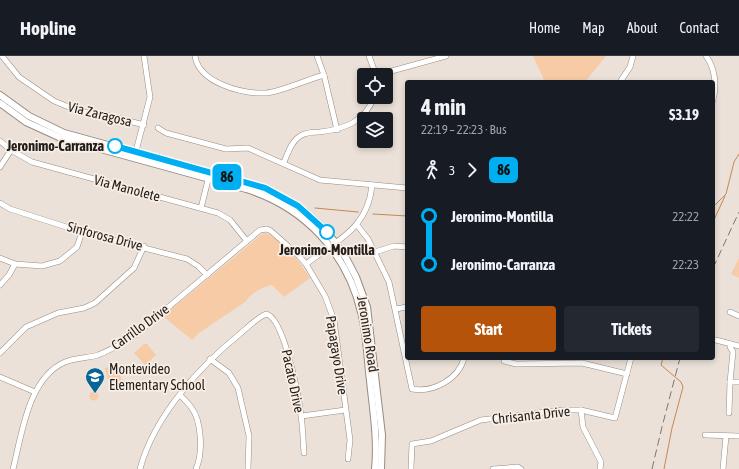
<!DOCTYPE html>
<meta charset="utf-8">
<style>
body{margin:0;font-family:"Asap Condensed",sans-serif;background:#242831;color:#f1f3f6;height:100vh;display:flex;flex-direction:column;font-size:15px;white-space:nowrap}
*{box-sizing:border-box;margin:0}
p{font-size:13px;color:#9ea1a6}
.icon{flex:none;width:22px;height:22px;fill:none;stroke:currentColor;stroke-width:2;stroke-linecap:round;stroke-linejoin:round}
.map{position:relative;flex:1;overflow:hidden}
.details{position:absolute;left:405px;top:24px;width:310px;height:280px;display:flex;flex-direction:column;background:#171b24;border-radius:4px;box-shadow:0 2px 6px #0003}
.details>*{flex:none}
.badge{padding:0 8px;border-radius:6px;font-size:14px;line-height:26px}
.fabs{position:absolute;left:357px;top:12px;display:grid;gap:8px}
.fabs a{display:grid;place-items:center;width:36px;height:36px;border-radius:4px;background:#171b24;box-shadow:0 2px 6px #0003;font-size:20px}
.map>.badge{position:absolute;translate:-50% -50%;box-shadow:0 0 0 2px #fff}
.legs{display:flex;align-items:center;gap:6px;height:44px;padding:0 16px;font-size:13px}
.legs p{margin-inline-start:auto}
.overview{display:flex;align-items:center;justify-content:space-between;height:68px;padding:0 16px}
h1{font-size:22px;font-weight:700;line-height:30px}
.action{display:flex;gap:8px;margin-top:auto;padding:8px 16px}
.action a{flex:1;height:46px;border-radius:4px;background:#b45309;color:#fff;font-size:16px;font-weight:700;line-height:46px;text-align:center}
.action a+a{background:#242831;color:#f1f3f6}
ul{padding:0 16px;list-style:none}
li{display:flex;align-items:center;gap:14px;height:48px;font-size:15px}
li i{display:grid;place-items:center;width:6px;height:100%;margin:0 5px;background:currentColor}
li i::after{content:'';width:10px;height:10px;margin:-5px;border:3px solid;border-radius:50%;background:#171b24}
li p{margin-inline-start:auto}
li:first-child i{background:linear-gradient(#0000 50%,currentColor 0)}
li:last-child i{background:linear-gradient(currentColor 50%,#0000 0)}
header{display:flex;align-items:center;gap:24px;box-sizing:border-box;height:56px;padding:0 20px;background:#171b24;border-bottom:1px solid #363941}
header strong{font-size:19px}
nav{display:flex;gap:22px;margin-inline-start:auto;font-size:14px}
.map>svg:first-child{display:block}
.green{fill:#f7cba5}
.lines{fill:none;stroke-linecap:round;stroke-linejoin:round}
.stream{stroke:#c58953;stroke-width:1}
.minor-casing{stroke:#968c84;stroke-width:6}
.major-casing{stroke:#968c84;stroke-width:8}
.minor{stroke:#fff;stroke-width:5}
.major{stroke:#fff;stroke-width:6}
.rail{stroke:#7c7670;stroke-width:1;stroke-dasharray:8 4;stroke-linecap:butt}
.line-1-casing{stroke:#fff;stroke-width:9}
.line-1{stroke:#00aff2;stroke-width:6}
.stop-1-dot{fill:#fff;stroke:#00aff2;stroke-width:2}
.labels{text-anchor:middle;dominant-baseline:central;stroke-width:3.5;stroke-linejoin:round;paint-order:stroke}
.street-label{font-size:14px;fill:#211d1a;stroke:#f9eee5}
.stop-label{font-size:14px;font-weight:bold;fill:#211d1a;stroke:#f9eee5;text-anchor:end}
.poi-label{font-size:14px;fill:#211d1a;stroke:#f9eee5;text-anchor:start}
</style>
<header>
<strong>Hopline</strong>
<nav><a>Home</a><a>Map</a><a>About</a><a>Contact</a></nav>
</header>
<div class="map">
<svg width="739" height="413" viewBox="0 0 739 413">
<rect width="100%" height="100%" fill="#ebe1d8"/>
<g class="green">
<path d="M533,0H606L585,26H545Z"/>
<path d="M266,177C284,185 299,205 310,222L284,241L272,229C262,231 250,238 245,246L199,277L192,284L163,260L262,178Z"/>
<path d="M739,202V222L731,218Z"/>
<path d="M144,288H147L156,299L145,309L134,297Z"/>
<path d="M115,309L118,311L122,325L109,328L105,312Z"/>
<circle cx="94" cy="340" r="4.5"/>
</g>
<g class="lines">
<g class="stream">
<path d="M713,151L726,138L734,106L739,98"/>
<path d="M315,152L358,156"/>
<path d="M373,158L407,160"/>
<path d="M713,166L725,140"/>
<path d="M663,302L661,309L681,326L683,331L672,372L664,413"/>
</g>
<defs>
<g id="minor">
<path d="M2,0L19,21L54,45L81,56L106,59L144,69"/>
<path d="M195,0C199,27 242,38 266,37C280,36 309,23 324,19"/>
<path d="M317,0L324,19L337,74"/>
<path d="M369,0L376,19"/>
<path d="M706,0C715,12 717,30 713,44"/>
<path d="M377,19L446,0"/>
<path d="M620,26L630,11L633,0"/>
<path d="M158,72L166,77L226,93L248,92L320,124L407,132"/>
<path d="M0,85L11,94L32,106L218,157L230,164L247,185"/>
<path d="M135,99L150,41L144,0"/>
<path d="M284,106C288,97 291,86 300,80C306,76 314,76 320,76C344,73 365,66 374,41"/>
<path d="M0,111L11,94"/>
<path d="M0,147L10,153L82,176L187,203L198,210L207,219"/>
<path d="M201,152L209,120"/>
<path d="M357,169L368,183L389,226L412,333C433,337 459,323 464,302"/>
<path d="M375,196L394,190L407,191"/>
<path d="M0,202L15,208L42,210L60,205L77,191L82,176"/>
<path d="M306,208C338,184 368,172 372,129"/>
<path d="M0,229L9,219L15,208"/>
<path d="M396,253L407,251"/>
<path d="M730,256L739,260"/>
<path d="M716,284L739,290"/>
<path d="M0,297L26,271L58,257L84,252L95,247L134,212L144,190"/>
<path d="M210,303L229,317L238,332L249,380L248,413"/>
<path d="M504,305L516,308L582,307L627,318"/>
<path d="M0,321L35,336"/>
<path d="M730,326H739"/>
<path d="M180,339C184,343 188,347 191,351C202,365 203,397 196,413"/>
<path d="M581,354L583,371L601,406L600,413"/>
<path d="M729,357L730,326L733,296L730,291L731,288"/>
<path d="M302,360L345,354"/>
<path d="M705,379L739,380"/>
<path d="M13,413C22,378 28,322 65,306C75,302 88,302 98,299C111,294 122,287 134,280L260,174L267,173L271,175L298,199L306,208L325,240L334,264L350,384L348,403"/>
<path d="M140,413C154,360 200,310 241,277C249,270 257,262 266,258C284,261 299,342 301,360C303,372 303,385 304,397"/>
<path d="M411,413L412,388L431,385L481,364L562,354H581L615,362L631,302"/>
<path d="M493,413L518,411L521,413"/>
<path d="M723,413L726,380"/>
</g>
<g id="major">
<path d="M0,39L29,60L64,77L265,132L298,150L319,168L335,186L346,202L356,221L367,251L382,379L381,413"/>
<path d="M0,47L26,66L61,82L246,133C304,151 347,196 361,256C367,278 367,302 370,325C373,354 378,384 375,413"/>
</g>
</defs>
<use href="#minor" class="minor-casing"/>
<use href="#major" class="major-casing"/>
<use href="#minor" class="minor"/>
<use href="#major" class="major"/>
<g class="rail">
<path d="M713,212L739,156"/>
<path d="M652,413L662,371L680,302"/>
</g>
</g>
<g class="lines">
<defs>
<path id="line-1" d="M115,90L265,132L298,150L327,176"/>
</defs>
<use href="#line-1" class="line-1-casing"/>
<use href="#line-1" class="line-1"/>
</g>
<defs>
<symbol id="school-pin" viewBox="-11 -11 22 30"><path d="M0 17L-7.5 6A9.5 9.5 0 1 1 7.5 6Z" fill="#096595" stroke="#f9eee5"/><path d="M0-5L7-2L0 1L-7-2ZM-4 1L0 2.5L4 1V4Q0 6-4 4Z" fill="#fff"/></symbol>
</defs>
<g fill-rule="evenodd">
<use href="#school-pin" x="84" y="310" width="22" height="30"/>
</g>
<g class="stop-1-dot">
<circle cx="115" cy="90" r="7"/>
<circle cx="327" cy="176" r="7"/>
</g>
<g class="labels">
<g class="street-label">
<text transform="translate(100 58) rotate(14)">Via Zaragosa</text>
<text transform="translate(127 132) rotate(15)">Via Manolete</text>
<text transform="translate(105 180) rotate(15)">Sinforosa Drive</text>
<text transform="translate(140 271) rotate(-36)">Carrillo Drive</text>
<text transform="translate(368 278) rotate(81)">Jeronimo Road</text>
<text transform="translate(337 299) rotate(81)">Papagayo Drive</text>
<text transform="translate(293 325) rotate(78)">Pacato Drive</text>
<text transform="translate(531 359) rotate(-6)">Chrisanta Drive</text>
</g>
<g class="stop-label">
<text x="104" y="90">Jeronimo-Carranza</text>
<text x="327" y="194" text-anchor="middle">Jeronimo-Montilla</text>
</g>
<g class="poi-label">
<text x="109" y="313">Montevideo<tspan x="109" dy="16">Elementary School</tspan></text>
</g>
</g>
</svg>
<div class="fabs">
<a><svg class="icon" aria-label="locate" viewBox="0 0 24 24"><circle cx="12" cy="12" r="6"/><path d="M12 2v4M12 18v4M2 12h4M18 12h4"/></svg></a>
<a><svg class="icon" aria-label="layers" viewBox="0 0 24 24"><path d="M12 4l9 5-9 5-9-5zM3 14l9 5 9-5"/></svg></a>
</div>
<b class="badge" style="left:227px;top:121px;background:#00aff2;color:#111">86</b>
<section class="details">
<div class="overview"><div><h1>4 min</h1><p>22:19 – 22:23 · Bus</p></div><b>$3.19</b></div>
<div class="legs"><svg class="icon" aria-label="walk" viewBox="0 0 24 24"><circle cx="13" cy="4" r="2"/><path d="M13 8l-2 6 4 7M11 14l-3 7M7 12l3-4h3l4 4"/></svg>3<svg class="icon" aria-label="forward" viewBox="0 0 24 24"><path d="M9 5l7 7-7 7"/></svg><b class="badge" style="background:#00aff2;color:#111">86</b></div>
<ul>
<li><i style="color:#00aff2"></i><b>Jeronimo-Montilla</b><p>22:22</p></li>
<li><i style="color:#00aff2"></i><b>Jeronimo-Carranza</b><p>22:23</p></li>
</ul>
<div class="action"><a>Start</a><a>Tickets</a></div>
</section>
</div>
